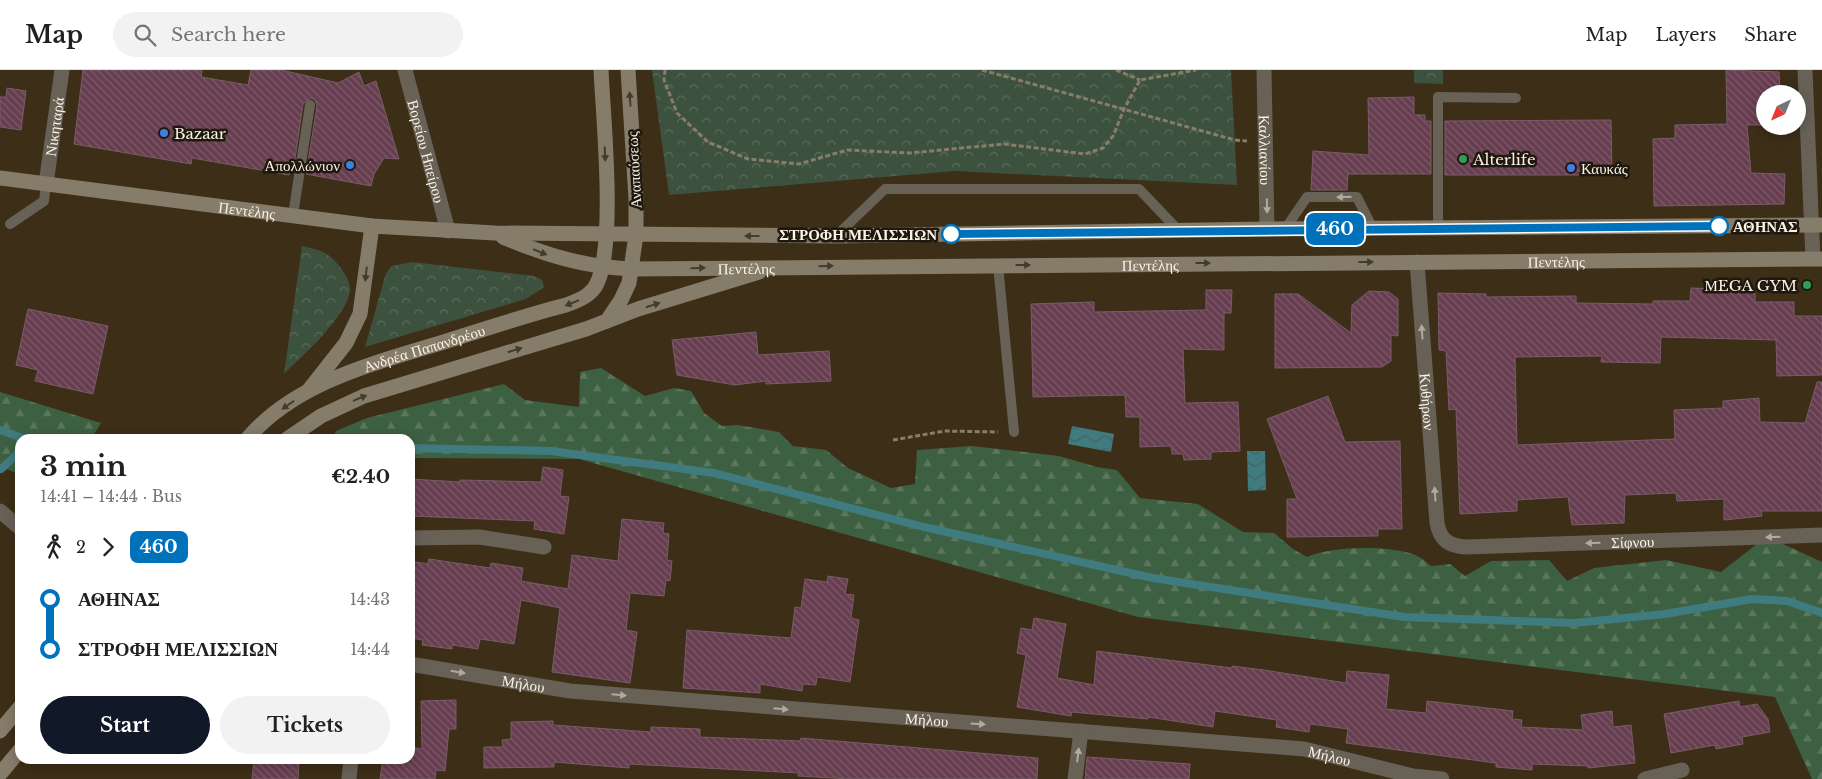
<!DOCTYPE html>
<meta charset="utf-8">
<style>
body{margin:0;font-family:"Libre Baskerville",serif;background:#f2f2f2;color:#202124;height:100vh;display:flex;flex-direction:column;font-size:19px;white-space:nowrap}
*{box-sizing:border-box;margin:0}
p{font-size:16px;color:#757577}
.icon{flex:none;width:28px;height:28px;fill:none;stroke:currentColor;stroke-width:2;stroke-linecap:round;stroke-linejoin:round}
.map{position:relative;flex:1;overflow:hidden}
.side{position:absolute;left:15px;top:364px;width:400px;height:330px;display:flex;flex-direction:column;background:#fff;border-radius:15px;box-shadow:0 2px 12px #0003}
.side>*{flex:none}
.badge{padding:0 10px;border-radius:8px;font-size:18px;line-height:32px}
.needle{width:32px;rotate:223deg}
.fabs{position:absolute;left:1756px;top:15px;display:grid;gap:10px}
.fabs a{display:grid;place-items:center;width:50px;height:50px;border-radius:50%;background:#fff;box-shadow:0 2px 12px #0003;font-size:25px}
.map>.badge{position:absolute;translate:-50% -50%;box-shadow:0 0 0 2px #fff}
.legs{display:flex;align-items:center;gap:8px;height:55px;padding:0 25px;font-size:16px}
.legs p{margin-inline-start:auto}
.summary{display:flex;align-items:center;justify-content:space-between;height:85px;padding:0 25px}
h1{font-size:28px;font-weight:700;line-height:38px}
.cta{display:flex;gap:10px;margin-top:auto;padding:10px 25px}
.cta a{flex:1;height:58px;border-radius:30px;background:#111827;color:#fff;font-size:20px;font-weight:700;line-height:58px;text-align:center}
.cta a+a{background:#f2f2f2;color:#202124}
ul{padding:0 25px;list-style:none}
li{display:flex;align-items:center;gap:18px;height:50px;font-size:19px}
li i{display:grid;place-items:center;width:8px;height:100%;margin:0 6px;background:currentColor}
li i::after{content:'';width:12px;height:12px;margin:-6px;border:4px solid;border-radius:50%;background:#fff}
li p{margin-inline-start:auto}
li:first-child i{background:linear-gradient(#0000 50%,currentColor 0)}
li:last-child i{background:linear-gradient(currentColor 50%,#0000 0)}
header{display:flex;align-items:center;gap:30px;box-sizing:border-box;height:70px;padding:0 25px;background:#fff;border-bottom:1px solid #e0e0e0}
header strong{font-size:24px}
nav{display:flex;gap:28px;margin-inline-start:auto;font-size:18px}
.search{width:350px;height:45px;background:#f2f2f2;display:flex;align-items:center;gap:12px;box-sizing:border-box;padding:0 18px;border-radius:28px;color:#757577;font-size:19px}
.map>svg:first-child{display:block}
.forest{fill:url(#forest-firs)}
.park{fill:url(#park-crowns)}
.water{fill:url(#water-waves)}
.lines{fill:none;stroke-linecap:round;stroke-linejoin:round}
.stream{stroke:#407b80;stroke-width:8}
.building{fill:url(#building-back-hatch);stroke:#795c68}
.path{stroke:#897d6a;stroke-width:3;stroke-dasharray:5 2.5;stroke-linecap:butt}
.service{stroke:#676156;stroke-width:10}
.minor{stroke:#676156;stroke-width:15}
.tertiary{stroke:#676156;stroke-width:15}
.secondary{stroke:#857c6a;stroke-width:15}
.oneway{fill:#423b2e}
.oneway2{fill:#b2aa9e}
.line-1-casing{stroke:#fff;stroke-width:11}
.line-1{stroke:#0072bc;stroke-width:8}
.shop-dot{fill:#3f7fe0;stroke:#1e180e;stroke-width:2}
.leisure-dot{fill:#2e9e5b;stroke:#1e180e;stroke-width:2}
.stop-1-dot{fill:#fff;stroke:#0072bc;stroke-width:2.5}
.labels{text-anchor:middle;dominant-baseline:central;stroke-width:5;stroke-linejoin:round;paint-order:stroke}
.street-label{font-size:15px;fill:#fcf3e5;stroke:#1e180e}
.poi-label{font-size:15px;fill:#fcf3e5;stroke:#1e180e;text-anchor:start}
.stop-label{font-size:15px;font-weight:bold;fill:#fcf3e5;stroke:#1e180e;text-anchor:start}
</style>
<header>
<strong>Map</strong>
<div class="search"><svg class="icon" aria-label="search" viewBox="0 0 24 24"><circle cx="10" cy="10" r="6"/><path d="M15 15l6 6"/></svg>Search here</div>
<nav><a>Map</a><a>Layers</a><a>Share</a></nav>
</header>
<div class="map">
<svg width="1822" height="709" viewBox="0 0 1822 709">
<defs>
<pattern id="forest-firs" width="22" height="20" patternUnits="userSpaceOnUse" patternTransform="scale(1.25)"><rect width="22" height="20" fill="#3d6043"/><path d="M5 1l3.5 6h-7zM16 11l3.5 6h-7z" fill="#5a775e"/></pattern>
<pattern id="park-crowns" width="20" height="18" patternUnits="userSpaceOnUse" patternTransform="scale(1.25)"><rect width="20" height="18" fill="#3c523f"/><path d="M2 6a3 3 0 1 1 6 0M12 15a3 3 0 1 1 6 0" fill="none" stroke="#596b5b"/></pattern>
<pattern id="water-waves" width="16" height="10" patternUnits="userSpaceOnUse" patternTransform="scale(1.25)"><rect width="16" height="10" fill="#407b80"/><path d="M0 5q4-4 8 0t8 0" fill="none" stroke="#466262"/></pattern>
<pattern id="building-back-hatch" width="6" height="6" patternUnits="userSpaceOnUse" patternTransform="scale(1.25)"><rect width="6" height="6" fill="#673e50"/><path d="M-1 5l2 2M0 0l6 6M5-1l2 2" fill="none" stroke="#7e5a69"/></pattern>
</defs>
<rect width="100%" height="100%" fill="#3c2e17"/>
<g class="forest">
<path d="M601,298L645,326L674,318L691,321L704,343L722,356L738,355L779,362L793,376L826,380L848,398L891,418L915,414L917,380L972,376L1059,386L1097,397L1117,400L1140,428L1198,434L1243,462L1274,463L1293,479L1307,487C1332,476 1390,475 1415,485C1421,487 1426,492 1431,496L1450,494L1465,506L1491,491L1549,490L1567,511L1594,498L1666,490L1721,502L1757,474H1783L1822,492V709H1812L1775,627L1138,547L579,389L410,388V369H333L336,361L367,348L504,314L525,330L579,337L580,302Z"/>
<path d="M0,322L101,353L91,369H20V405L0,396Z"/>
</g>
<g class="park">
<path d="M652,0H1231L1237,115L955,101L669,125Z"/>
<path d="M1414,0H1443V14L1414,13Z"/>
<path d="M302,176C310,178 322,180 328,185C337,191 351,209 350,220C347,247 303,285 284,304Z"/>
<path d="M412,192L534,206L542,210L544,217L526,229L365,277L386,203L392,196Z"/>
</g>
<g class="water">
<path d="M1072,356L1114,364L1111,382L1068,374Z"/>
<path d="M1247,381H1265L1266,420L1248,421Z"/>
</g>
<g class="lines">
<g class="stream">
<path d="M0,360L25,369"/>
<path d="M410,378L551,381L714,403L924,457L1153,508L1404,547L1574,553L1665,544L1752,529L1787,531L1822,543"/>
<path d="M1,399L20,382"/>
</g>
</g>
<g class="building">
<path d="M83,0H202L201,7L248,15L251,0H281L338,13L359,2L364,16L376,11L399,89L384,88L374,104L371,116L306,104L317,36L315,30L311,28L303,34L293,102L290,101L289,105L192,88L191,94L74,74Z"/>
<path d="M1726,0L1779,2L1780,24H1765V55H1747L1751,103L1785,104L1784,134L1654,136L1653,69L1675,68V55L1727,54Z"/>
<path d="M7,18L26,21L21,60L0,57V27H6Z"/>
<path d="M1414,27V45H1425V51H1431V104H1348L1347,120H1311L1313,81L1369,85L1368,28Z"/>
<path d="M1611,50L1612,105H1445V51Z"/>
<path d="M1691,218L1755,220V232H1794V246H1822V305L1777,306L1776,270L1661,267L1660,293L1601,292L1602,286L1515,287L1517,375L1675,369L1674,340L1723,338V331L1759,328L1760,352L1805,353L1817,312H1822V441H1761L1762,446L1724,450V429L1677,431L1676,423L1625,425L1624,453L1572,455L1568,427L1517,430V441L1460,444L1456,339L1449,340L1446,281L1439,280L1438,223L1486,224V227L1576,226V233L1653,234V231H1690Z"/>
<path d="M1206,220H1232L1231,243H1224V280L1183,279L1185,333L1238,332L1240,381L1211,382V389L1184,390L1183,384H1172L1171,376L1140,377V347H1126L1125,325L1033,327L1031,234L1094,232V242L1206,240Z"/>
<path d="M1369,221L1389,222L1398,229V266L1391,265V291L1382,297L1275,298V224H1298L1351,263L1352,235Z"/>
<path d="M28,239L108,256L93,324L35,311L38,300L16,295Z"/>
<path d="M756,262L758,285L829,281L831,311L766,314V311L735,315L677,305L672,270Z"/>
<path d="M1328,326L1345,372L1400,371L1402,459H1378V466L1287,467V429H1297L1267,349Z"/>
<path d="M543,397L563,400L560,426L569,427L564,464L534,459L535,451L410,446V409L460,412V410L541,412Z"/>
<path d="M622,449L664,453L663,463L669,464L667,490L672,491L670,511L666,510L664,526L630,523L626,560L637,562L630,613L552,602L560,538L521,530L514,574L480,569L478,579L452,575V579L422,575L423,570L410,568V491L428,494L429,489L490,498L491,493L523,498L521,511L568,519L572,485L618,491Z"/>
<path d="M828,506L848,509L845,524L854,525L851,548L859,550L850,612L817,607L816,615L803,614L802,621L760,614V623L683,618L687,560L791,568L795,537L801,538L805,509L827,512Z"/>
<path d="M1034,548L1066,554L1057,608L1094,615L1097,581L1232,598V596L1264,600L1346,613L1347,601L1389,605L1386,639L1426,643L1427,631L1513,641L1512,649L1522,650L1521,657L1583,660L1581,645L1612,641L1613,657L1631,655L1635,693L1588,698V696L1532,694V700L1496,697V693L1346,673L1348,659L1310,654L1309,662L1276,657L1277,650L1215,641L1213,657L1148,647V649L1072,642L1071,646L1017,637L1026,585L1017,583L1021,558L1032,560Z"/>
<path d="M456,630V659H449L445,701L436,700L435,709H380L383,689H410V677L422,679L421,631Z"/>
<path d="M1739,631L1740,637L1757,634L1768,649L1770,662L1742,667L1743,674L1716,679L1715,675L1671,683L1664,644Z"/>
<path d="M553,651V655L651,662V657L700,659V667L800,671L801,668L1038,688L1037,709H850L798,706L799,703L629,694V698L554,692V697L484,698V677H503L502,670L511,669V652Z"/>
<path d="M1087,687L1190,694L1189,709H1085Z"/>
<path d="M254,689H299L298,709H252Z"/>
</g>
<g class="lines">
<g class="path">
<path d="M665,0L664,10L677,43L708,72L748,89L799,94L847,80L910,83L1004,74L1085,84L1103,78L1113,66L1124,39L1140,10L1196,0"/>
<path d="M982,0L1235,70L1247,71"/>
<path d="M1116,0L1140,10"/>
<path d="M893,370L945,361L998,362"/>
</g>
<g class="service">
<path d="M293,145L310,35"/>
<path d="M10,154L44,131L46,114"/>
<path d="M1438,158V27L1516,28"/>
<path d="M1285,159L1307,127H1357L1373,159"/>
<path d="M836,166L885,119H1139L1179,161"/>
<path d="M998,195L1014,362"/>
</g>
<g class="minor">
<path id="s1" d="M405,0L448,161"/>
<path id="s2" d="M1264,0L1267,159"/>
<path id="s3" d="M46,114L62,0"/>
<path id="s4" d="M1417,192L1437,453C1440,470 1449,476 1466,477L1822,465"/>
<path d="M0,441L20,458"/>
<path d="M410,468L479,467L544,477"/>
<path id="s5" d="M410,594L570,621L1304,679L1413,706L1442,709"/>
<path d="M349,709L351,689"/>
<path d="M1075,709L1081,661"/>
<path d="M1645,709L1682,700"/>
</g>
<path class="tertiary" d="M1805,0L1813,189"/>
<g class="secondary">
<path id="s6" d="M0,108L372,156L495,163L836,166L1267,159L1822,155"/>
<path id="s7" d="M503,167C545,185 585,197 631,199L1822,189"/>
<path d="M607,251L621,230L629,213L636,165V129L628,0"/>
<path d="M309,320L346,273L360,244L372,156"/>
<path id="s8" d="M247,369C297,310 380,292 450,270C488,258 527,245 566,235C577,231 588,227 595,217C617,182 603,45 601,0"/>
<path d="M287,369L321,346L364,326L586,259L638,239L759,202"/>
<path d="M0,661L20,637"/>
<path d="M0,704L20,680"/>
</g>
</g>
<defs><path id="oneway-solid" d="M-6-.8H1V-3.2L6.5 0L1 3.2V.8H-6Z" transform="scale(1.25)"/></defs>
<g class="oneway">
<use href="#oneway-solid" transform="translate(630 29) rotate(-94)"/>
<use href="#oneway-solid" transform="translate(605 84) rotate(87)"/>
<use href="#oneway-solid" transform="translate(752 166) rotate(-180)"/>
<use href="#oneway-solid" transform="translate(540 182) rotate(22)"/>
<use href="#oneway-solid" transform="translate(1366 192)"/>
<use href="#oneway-solid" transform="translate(1203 193)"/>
<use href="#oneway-solid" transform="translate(1023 195)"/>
<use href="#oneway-solid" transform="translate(826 196) rotate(-1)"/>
<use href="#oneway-solid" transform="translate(698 198) rotate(-1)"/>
<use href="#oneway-solid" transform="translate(366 204) rotate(96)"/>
<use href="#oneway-solid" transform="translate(572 233) rotate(158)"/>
<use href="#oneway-solid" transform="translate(653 235) rotate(-17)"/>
<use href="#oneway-solid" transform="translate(515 280) rotate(-17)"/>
<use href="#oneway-solid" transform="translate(360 328) rotate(-22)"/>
<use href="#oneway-solid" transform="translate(288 335) rotate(145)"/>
</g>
<g class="oneway2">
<use href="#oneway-solid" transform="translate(1344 127) rotate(179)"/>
<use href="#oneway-solid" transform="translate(1267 136) rotate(89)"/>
<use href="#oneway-solid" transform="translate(1422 262) rotate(-94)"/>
<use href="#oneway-solid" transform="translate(1435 424) rotate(-94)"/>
<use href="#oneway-solid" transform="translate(1773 467) rotate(178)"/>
<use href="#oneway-solid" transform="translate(1593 473) rotate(178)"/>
<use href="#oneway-solid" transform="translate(458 602) rotate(10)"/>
<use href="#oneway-solid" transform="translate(619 625) rotate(5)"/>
<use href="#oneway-solid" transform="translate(781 639) rotate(5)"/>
<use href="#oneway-solid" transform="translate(978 654) rotate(4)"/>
<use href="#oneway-solid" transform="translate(1078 685) rotate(-83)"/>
</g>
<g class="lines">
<defs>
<path id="line-1" d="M951,164L1719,156"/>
</defs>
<use href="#line-1" class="line-1-casing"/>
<use href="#line-1" class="line-1"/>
</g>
<g class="shop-dot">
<circle cx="164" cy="63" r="5"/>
<circle cx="350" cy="95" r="5"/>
<circle cx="1571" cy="98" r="5"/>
</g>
<g class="leisure-dot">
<circle cx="1463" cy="89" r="5"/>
<circle cx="1807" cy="215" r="5"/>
</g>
<g class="stop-1-dot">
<circle cx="1719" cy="156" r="9"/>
<circle cx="951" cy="164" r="9"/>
</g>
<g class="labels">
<g class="street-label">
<text stroke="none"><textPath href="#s3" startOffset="58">Νικηταρά</textPath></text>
<text stroke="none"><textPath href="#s1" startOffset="84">Βορείου Ηπείρου</textPath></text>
<text stroke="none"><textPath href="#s2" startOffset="80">Καλλιανίου</textPath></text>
<text transform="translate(634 100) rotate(-93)">Αναπαύσεως</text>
<text stroke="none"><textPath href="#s6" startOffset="249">Πεντέλης</textPath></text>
<text stroke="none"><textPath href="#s7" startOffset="1058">Πεντέλης</textPath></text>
<text stroke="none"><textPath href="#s7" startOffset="652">Πεντέλης</textPath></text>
<text stroke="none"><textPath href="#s7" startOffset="248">Πεντέλης</textPath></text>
<text stroke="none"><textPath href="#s8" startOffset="202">Ανδρέα Παπανδρέου</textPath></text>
<text stroke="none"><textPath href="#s4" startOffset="140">Κυθήρων</textPath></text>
<text stroke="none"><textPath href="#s4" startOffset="470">Σίφνου</textPath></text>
<text stroke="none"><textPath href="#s5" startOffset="115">Μήλου</textPath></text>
<text stroke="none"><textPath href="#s5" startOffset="520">Μήλου</textPath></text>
<text stroke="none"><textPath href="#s5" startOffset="925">Μήλου</textPath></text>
</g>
<g class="poi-label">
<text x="174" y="63">Bazaar</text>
<text x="1473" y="89">Alterlife</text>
<text x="340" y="95" text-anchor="end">Απολλώνιον</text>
<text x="1581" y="98">Καυκάς</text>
<text x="1797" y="215" text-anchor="end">ΜEGA GYM</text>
</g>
<g class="stop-label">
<text x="1733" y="156">ΑΘΗΝΑΣ</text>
<text x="937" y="164" text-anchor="end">ΣΤΡΟΦΗ ΜΕΛΙΣΣΙΩΝ</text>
</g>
</g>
</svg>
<div class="fabs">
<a><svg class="needle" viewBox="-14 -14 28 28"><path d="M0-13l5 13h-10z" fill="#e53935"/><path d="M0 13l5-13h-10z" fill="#757577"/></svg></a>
</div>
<b class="badge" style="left:1335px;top:159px;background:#0072bc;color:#fff">460</b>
<section class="side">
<div class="summary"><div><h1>3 min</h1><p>14:41 – 14:44 · Bus</p></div><b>€2.40</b></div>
<div class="legs"><svg class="icon" aria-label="walk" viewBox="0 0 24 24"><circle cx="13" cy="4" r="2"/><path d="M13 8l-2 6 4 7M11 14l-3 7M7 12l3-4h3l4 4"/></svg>2<svg class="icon" aria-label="forward" viewBox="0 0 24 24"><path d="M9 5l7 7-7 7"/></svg><b class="badge" style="background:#0072bc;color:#fff">460</b></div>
<ul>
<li><i style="color:#0072bc"></i><b>ΑΘΗΝΑΣ</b><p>14:43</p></li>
<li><i style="color:#0072bc"></i><b>ΣΤΡΟΦΗ ΜΕΛΙΣΣΙΩΝ</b><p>14:44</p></li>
</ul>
<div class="cta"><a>Start</a><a>Tickets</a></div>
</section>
</div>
